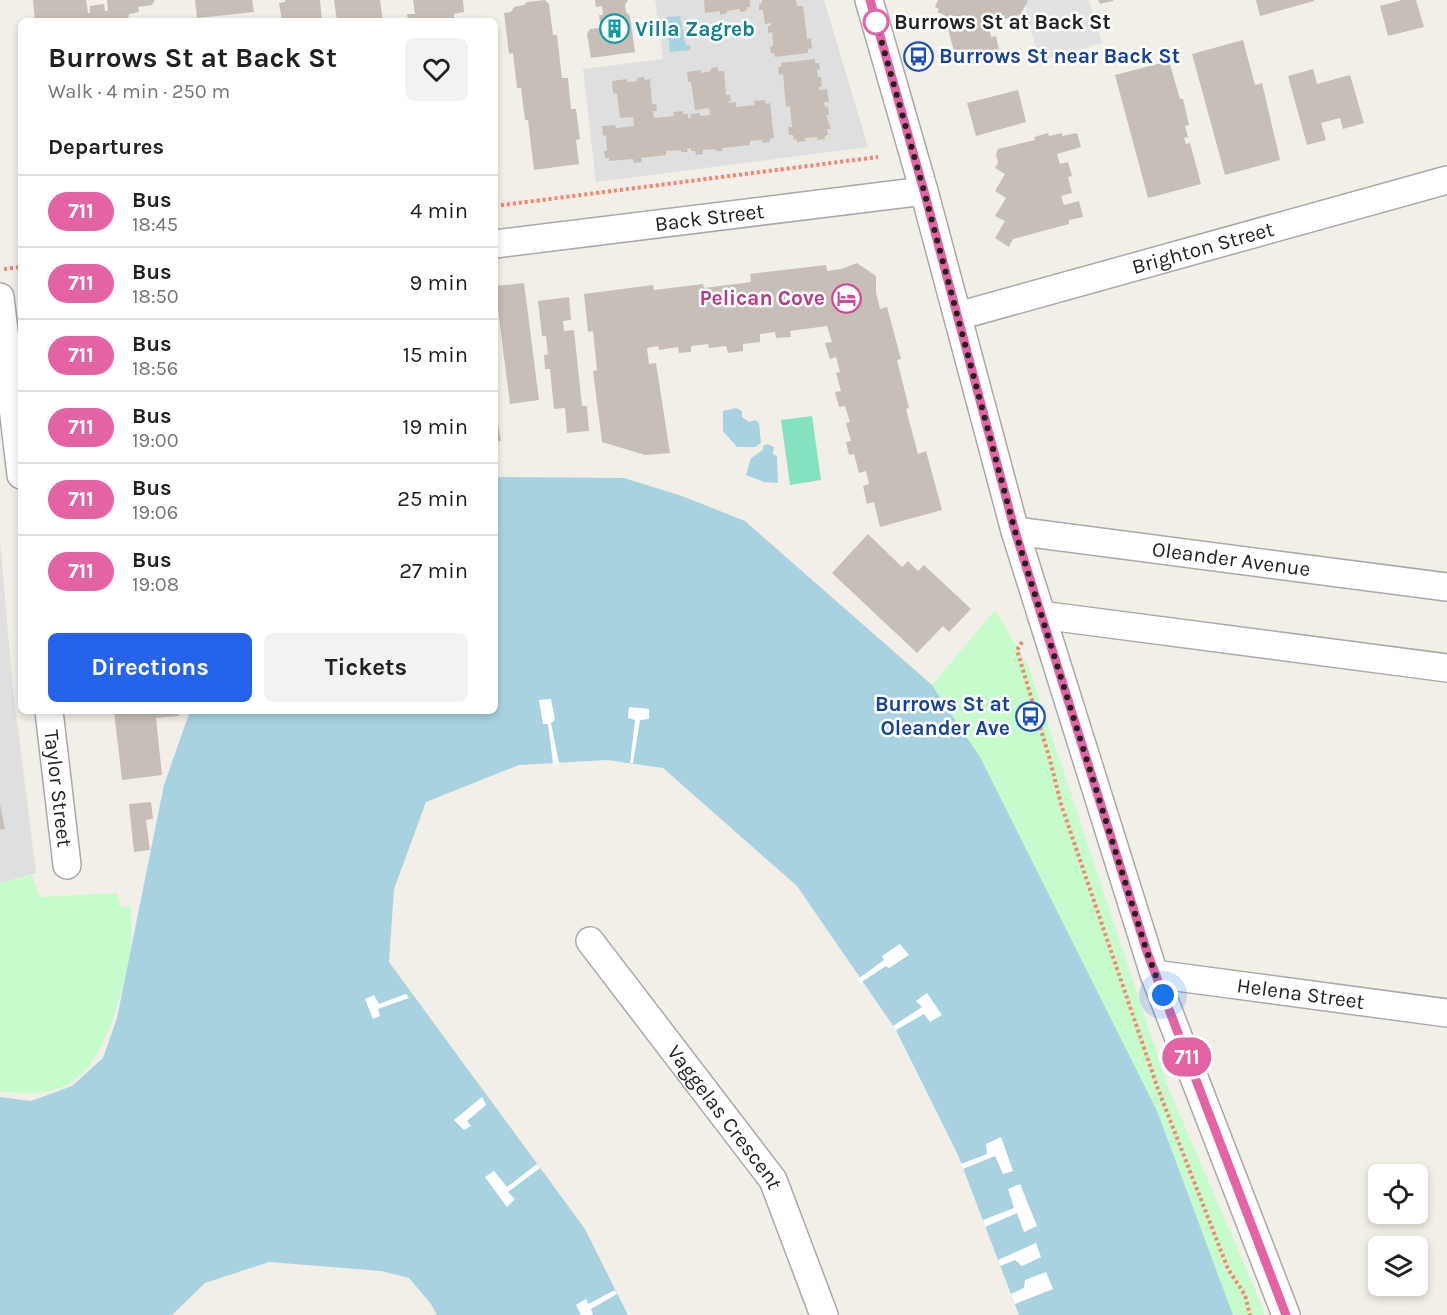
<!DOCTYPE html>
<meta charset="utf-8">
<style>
body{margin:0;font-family:Karla,sans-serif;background:#f2f2f2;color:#202124;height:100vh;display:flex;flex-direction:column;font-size:22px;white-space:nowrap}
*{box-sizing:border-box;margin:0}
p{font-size:20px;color:#757577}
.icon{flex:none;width:33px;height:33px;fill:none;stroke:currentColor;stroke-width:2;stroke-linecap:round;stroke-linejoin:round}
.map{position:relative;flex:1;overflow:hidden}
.details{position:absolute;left:18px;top:18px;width:480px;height:696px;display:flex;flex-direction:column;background:#fff;border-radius:9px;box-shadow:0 3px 9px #0003}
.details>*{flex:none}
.badge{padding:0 12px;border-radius:20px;font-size:21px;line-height:39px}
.fabs{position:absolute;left:1368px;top:1164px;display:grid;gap:12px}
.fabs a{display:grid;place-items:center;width:60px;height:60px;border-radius:9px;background:#fff;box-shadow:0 3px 9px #0003;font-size:30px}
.you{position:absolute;width:30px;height:30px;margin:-15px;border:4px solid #fff;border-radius:50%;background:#1a73e8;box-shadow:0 0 0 9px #1a73e833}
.map>.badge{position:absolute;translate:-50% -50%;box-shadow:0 0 0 3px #fff}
h2{padding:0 30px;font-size:22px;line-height:54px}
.round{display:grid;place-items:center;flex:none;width:63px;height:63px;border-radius:9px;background:#f2f2f2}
.headline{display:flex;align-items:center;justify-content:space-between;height:102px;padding:0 30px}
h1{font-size:28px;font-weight:700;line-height:45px}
.action{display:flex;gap:12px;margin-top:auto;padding:12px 30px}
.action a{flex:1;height:69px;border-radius:9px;background:#2563eb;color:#fff;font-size:24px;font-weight:700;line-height:69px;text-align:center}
.action a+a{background:#f2f2f2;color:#202124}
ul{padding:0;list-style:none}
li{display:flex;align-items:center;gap:18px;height:72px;padding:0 30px;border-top:2px solid #e0e0e0}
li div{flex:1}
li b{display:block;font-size:22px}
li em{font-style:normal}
li .badge{min-width:66px;font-weight:700;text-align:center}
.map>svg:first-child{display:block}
.residential{fill:#e0dfdf}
.park{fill:#c6fbcc}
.pitch{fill:#85e2c1}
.parking{fill:#e2e2e2}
.water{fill:#a8d2e0}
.pier{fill:#fff}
.building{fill:#c7bfb7}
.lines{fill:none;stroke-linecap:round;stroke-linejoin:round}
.minor-casing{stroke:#a9a9a9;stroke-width:30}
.path{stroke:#fd816e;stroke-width:4;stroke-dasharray:3 3;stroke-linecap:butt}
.minor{stroke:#fff;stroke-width:27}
.line-casing{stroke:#fff;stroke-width:14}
.line{stroke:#e463a4;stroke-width:9}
.walk{stroke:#222;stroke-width:6;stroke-dasharray:0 10.8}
.stop-dot{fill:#fff;stroke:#e463a4;stroke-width:3}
.labels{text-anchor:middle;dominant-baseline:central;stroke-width:5;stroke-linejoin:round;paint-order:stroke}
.stop-label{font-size:21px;font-weight:bold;fill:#222;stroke:#fff;text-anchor:start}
.culture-label{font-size:21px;font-weight:bold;fill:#0d838f;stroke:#fff;text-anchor:start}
.transit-label{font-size:21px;font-weight:bold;fill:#164399;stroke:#fff;text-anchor:start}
.street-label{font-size:21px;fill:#222;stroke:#fff}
.hotel-label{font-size:21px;font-weight:bold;fill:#b23c85;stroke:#fff;text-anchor:end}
</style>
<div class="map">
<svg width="1447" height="1315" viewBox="0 0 1447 1315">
<rect width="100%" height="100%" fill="#f2efe8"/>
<g class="residential">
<path d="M655,0H824L868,147L596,182L583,69L663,59Z"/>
<path d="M0,539L13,690L36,873L0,883Z"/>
</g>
<g class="park">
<path d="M995,610L1029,667L1168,1087L1263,1308L1264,1315H1233L1156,1111L980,757L932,685Z"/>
<path d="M32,875L40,897L117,893L121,907L131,906C131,919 132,931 131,944C126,982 108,1055 76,1079C55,1095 25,1095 0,1091V883Z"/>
</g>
<path class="pitch" d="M812,416L821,480L790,485L781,420Z"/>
<path class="parking" d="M1026,0H1089L1102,43L1039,61L1025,6L1028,1Z"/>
<g class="water">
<path d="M680,16L686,45H690V50L670,52L666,17Z"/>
<path d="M736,408L742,411V417L749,422L755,420L759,423L761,443L755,447H737L723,431V411Z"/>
<path d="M767,444L774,447L773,454L777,456L778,483L764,482L746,475L751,458L763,450V446Z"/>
<path d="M495,477L624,478L682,496L745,521L932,685L980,757L1157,1111L1233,1315H1019L958,1155L896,1030L797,886L663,768L607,760L519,765L426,802L394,889L389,962L585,1229L628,1315H437L431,1304L409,1278L381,1271L269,1262L205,1283L172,1315H0V1097L31,1101L72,1086L103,1058L117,1018L164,785L190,711H495Z"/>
</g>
<g class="pier">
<path d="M551,699L555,720L551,723L559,763H553L548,724H543L539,700Z"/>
<path d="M629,707L649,709V719L640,720L633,763H630L635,720L628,718Z"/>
<path d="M900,944L909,955L889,968L886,966L860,983L858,979L884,960L882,956Z"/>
<path d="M927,993L942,1015L930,1022L924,1014L896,1030L893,1026L922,1007L916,1001Z"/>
<path d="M406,994L409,998L378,1009L380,1016L373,1019L365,999L374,995L379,1004Z"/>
<path d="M482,1097L486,1105L467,1121L471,1126L464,1130L454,1120Z"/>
<path d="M1001,1137L1013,1171L1003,1174L995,1156L963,1169L961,1164L987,1154L986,1144Z"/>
<path d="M537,1164L540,1168L508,1192L515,1199L507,1207L485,1177L494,1171L507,1187Z"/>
<path d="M1020,1184L1037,1226L1024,1232L1017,1213L985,1227L983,1220L1014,1208L1008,1189Z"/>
<path d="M1036,1243L1041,1257L1022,1266L1015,1260L1000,1266L998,1260Z"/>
<path d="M1046,1272L1053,1289L1015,1304L1011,1294L1024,1288L1025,1280Z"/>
<path d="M615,1290L617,1294L591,1309L593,1315H581L576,1305L586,1299L588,1304Z"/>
</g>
<g class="building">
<path d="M33,0H86L88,13H90V6L104,4L105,11H108L107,0H155L152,5L138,7L139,12L129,14L128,21H35Z"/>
<path d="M195,0H252L254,12L197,18Z"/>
<path d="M285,0H320L322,21H282L279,3L285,2Z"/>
<path d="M334,0H380L383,21H337Z"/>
<path d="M413,0H463L464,12L454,14V21H408L407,14H415Z"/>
<path d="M545,0L549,4L553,35H557L562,78H568L571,109H576L580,139L576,140L579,164L534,170L528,120H525L521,88H517L513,53L509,54L504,13L511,12L514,7L524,5L527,2Z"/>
<path d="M595,0H628L625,5L626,12L630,16L635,52L591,58L587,34L590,29L601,28L599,15H603L602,6L596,7Z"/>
<path d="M704,0H750V7H747V11L740,12V9L727,11V13L720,15V11L705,13Z"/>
<path d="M762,0H796L797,6H803L807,39L811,38L812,48L808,49V53L775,57L774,53H771L770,47L773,46V43L772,32L768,33V26H771V23L765,24L763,10H759V4L762,3Z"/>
<path d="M938,0H1026L1028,1L1020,15L1005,19L1004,15L997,17L990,31L991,37L996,36L999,50L991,64L984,61L966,66V64L958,65L944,15L937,12L939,9L935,7Z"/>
<path d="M1098,0H1113V1L1100,4Z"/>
<path d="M1256,0H1314V1L1260,16Z"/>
<path d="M1402,0H1416L1424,27L1388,36L1380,6Z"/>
<path d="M1243,40L1255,85L1262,83L1280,160L1225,175L1192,54Z"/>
<path d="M815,59V63H819L820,69L817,70L818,77H821L822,86L819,87V90L827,89L829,102H824L825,107L828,106L829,115H826L831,129H827L828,135L825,136V139L817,140V137L805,138V141L797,142L796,139L794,140L793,135H789L788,127H792L790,106L786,107L783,74L779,75L778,67H781V63Z"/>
<path d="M1169,61L1180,99H1183L1189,125L1185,126L1188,137L1184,138L1186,144L1190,143L1201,184L1148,198L1115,75Z"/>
<path d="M718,67V71H724L726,95H730L731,101L727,102L728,103L736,102V107L755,105L754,101L765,100L766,104L770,103L774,138L770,139V142L763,143L762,140L750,141V145L722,148L723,151H716L715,149L703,150V154L696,155L695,151H691V148L687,149L688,152H681V150L666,151V155L641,158L642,162L634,163L633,159L609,161V158H605L604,151H607L606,135L603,136L602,126L615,125L616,128L634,126L633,117L620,118L617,94L613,93L612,81L627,79V82L637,81V78L644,77L645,80L650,79L652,104H656L657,111H653L654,118L674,116L673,112L683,111V114H688V118H691L690,114L700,113V116L710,115L709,108L695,110L691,82H688L687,72L701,70L702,73L711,71V68Z"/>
<path d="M1313,69L1317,84L1350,75L1364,123L1343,129L1340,118L1321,123L1326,140L1307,145L1288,76Z"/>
<path d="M1018,90L1026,122L976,136L967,103Z"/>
<path d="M1048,133L1049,136L1062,133V136L1077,133L1081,147L1057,154L1060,164L1068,162L1072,176L1068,177L1072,193L1061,196L1064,205L1079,201L1083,217L1069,220V224L1013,239L1009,247L995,238L1005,221L995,216L1006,198L995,191L1005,174L995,168L998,163L996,154L998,149L1035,140L1034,137Z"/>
<path d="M857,263L876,276V292L880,309L887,307L901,359L897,360L909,408L906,409L918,454L926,451L942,510L880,527L874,502L867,504L863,486L869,484L866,471L859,473L854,454L849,455L846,442L851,441L846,423L850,422L845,406L839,407L835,392L841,391L836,373L840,372L836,357L830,359L825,343L832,342L827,326L790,331L791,337L776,338L775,332L760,334V342L743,344V351L728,353L726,346L709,348L708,344L691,346V352L679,353L678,347L659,350L658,346L647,348L649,364L656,363L670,453L645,455L602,442L593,371L597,370L593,331L588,332L584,294L653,285L654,290L703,284L704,288L751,282L750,274L826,265L827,271L841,269Z"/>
<path d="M524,283L539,400L510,404L495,286Z"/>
<path d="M569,297L571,320L563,321L564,331L574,330L582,406H587L589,431L567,433L565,408L554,409L550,369H545L544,355L548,354L546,336H542L538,301Z"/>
<path d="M495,407L501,441H495Z"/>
<path d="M868,534L902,567L908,561L918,571L924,565L971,609L949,632L943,626L917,653L832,573Z"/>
<path d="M114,711H178L179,716L156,718L162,775L122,780Z"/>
<path d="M151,802L153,819L146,820L150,850L134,852L129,804Z"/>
<path d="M0,804L5,829L0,830Z"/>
</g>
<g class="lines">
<defs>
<g id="minor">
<path d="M869,0L924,191L1015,531L1154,974L1286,1315"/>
<path id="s1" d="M495,244L924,191"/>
<path d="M0,297L21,475"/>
<path id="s2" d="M958,316L1447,180"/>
<path id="s3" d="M1015,531L1447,587"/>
<path d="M1041,615L1447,668"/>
<path id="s4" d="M49,711L67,865"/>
<path id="s5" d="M590,941L773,1180L824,1315"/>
<path id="s6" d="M1154,974L1447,1013"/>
</g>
</defs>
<use href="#minor" class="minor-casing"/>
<g class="path">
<path d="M495,206L878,157"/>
<path d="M4,269L21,267"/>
<path d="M1022,642L1017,650L1050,760L1061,804L1158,1089L1228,1269L1245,1295L1250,1315"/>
</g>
<use href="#minor" class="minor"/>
</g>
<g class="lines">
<defs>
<path id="line" d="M870,0L924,191L1015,531L1147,952L1286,1315"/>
</defs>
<use href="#line" class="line-casing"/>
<use href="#line" class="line"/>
<path class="walk" d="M876,22L924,191L1015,531L1147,952L1163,995"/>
</g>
<defs>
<symbol id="building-ring" viewBox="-11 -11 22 22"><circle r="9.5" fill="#fff" stroke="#0f9aa8" stroke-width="1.5"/><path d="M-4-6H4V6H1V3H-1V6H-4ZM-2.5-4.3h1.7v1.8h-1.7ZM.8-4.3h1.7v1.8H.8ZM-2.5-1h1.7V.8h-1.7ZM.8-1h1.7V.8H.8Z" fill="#0f9aa8"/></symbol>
<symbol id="bus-ring" viewBox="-11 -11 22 22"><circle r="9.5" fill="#fff" stroke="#1a4fb4" stroke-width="1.5"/><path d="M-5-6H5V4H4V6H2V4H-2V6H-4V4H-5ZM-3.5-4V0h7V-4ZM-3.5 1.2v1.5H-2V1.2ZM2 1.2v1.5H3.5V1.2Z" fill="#1a4fb4"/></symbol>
<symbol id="hotel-ring" viewBox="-11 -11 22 22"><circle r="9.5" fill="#fff" stroke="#d1479c" stroke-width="1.5"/><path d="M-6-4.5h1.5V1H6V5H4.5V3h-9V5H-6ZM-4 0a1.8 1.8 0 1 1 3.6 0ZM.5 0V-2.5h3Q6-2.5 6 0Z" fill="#d1479c"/></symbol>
</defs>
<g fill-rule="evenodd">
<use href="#building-ring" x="598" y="12" width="33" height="33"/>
<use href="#bus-ring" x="902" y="40" width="33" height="33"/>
<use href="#hotel-ring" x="830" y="282" width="33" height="33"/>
<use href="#bus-ring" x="1014" y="700" width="33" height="33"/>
</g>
<circle class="stop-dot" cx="876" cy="22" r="12"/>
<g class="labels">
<g class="stop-label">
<text x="894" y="22">Burrows St at Back St</text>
</g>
<g class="culture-label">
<text x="635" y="29">Villa Zagreb</text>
</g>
<g class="transit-label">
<text x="939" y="56">Burrows St near Back St</text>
<text x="1010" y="704" text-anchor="end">Burrows St at<tspan x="1010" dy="24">Oleander Ave</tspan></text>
</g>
<g class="street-label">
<text stroke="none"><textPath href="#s1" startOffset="216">Back Street</textPath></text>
<text stroke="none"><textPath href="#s2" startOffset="254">Brighton Street</textPath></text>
<text stroke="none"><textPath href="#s3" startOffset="218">Oleander Avenue</textPath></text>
<text stroke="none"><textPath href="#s4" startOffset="78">Taylor Street</textPath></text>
<text stroke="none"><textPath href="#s6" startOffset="148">Helena Street</textPath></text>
<text stroke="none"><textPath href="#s5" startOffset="222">Vaggelas Crescent</textPath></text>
</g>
<g class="hotel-label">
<text x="825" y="298">Pelican Cove</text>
</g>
</g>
</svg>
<div class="fabs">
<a><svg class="icon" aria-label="locate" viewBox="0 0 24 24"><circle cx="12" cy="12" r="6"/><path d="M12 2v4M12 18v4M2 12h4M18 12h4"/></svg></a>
<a><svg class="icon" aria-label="layers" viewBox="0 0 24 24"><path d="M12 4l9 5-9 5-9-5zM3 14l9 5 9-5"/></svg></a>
</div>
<div class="you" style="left:1163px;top:995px"></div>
<b class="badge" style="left:1187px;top:1057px;background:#e463a4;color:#fff">711</b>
<section class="details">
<div class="headline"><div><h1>Burrows St at Back St</h1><p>Walk · 4 min · 250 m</p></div><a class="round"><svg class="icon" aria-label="heart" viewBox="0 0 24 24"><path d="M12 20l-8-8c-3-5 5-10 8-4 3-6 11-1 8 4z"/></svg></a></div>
<h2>Departures</h2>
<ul>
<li><span class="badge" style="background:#e463a4;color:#fff">711</span><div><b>Bus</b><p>18:45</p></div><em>4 min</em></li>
<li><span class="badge" style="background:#e463a4;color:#fff">711</span><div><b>Bus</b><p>18:50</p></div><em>9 min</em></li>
<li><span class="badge" style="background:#e463a4;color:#fff">711</span><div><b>Bus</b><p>18:56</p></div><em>15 min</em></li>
<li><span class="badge" style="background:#e463a4;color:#fff">711</span><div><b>Bus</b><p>19:00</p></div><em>19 min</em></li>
<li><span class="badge" style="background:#e463a4;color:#fff">711</span><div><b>Bus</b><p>19:06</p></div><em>25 min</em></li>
<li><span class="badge" style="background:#e463a4;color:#fff">711</span><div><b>Bus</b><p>19:08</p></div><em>27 min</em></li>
</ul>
<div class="action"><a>Directions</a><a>Tickets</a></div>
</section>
</div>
